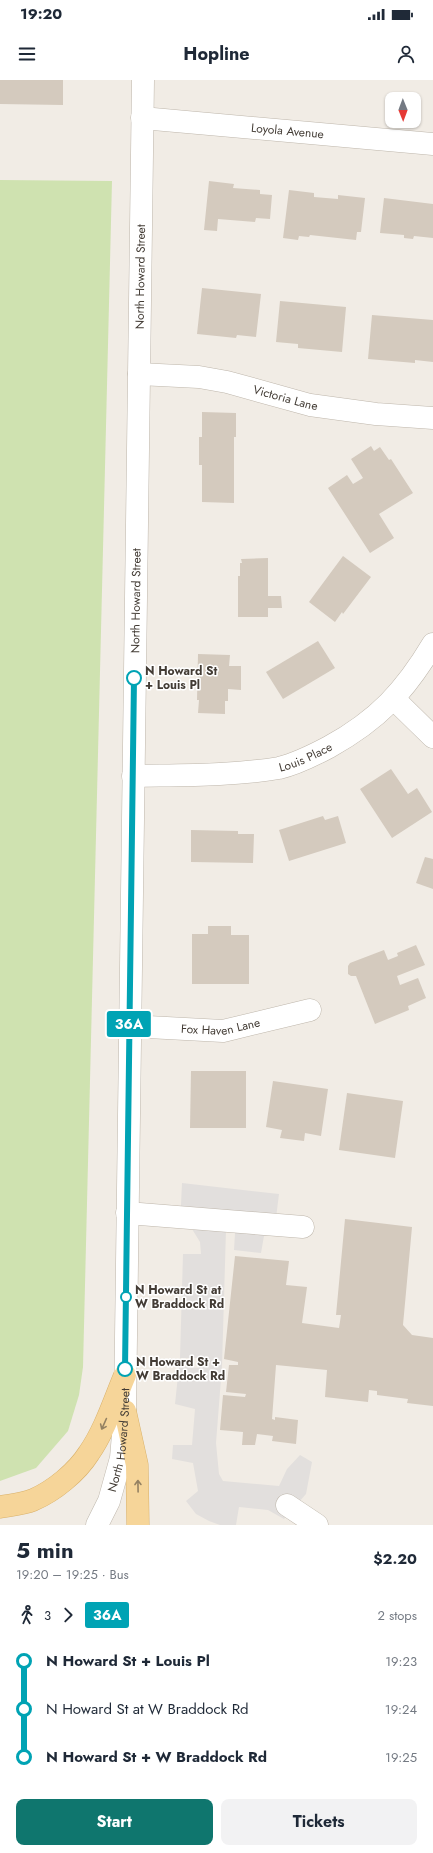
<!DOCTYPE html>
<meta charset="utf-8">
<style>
body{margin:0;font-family:Jost,sans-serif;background:#f2f2f3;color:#1f2937;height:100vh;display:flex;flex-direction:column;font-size:15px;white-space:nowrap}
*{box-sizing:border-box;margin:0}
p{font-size:13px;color:#747a83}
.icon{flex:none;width:22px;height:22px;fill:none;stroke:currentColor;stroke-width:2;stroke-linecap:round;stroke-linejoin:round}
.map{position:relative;height:1445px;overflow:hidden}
.sheet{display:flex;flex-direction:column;background:#fff;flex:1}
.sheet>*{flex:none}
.badge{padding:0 8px;border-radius:3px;font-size:14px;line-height:26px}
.needle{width:26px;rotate:179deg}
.controls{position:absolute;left:385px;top:12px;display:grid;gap:8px}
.controls a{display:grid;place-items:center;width:36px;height:36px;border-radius:8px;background:#fff;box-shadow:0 1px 3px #0004;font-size:20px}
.map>.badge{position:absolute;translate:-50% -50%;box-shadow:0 0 0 2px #fff}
.legs{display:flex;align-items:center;gap:6px;height:44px;padding:0 16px;font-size:13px}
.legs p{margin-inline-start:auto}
.head{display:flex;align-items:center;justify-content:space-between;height:68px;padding:0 16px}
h1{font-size:22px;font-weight:700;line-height:30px}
.cta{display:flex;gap:8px;margin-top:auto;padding:8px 16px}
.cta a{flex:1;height:46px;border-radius:8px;background:#0f766e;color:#fff;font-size:16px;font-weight:700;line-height:46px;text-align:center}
.cta a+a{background:#f2f2f3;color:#1f2937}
ul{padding:0 16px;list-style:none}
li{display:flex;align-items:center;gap:14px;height:48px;font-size:15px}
li i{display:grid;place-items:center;width:6px;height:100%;margin:0 5px;background:currentColor}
li i::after{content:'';width:10px;height:10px;margin:-5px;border:3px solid;border-radius:50%;background:#fff}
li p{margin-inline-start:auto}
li:first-child i{background:linear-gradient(#0000 50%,currentColor 0)}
li:last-child i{background:linear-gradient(currentColor 50%,#0000 0)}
.status{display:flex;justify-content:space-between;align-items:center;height:28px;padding:0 20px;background:#fff;direction:ltr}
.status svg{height:11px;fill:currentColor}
header{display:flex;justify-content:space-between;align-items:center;height:52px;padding:0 16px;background:#fff;font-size:18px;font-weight:700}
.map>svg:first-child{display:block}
.green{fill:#cfe2b0}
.parking{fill:#e2dfdd}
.building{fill:#d4cabe}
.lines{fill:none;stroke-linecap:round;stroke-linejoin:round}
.minor-casing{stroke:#beb6ab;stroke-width:23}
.major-casing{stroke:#d9b16a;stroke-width:23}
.minor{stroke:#fff;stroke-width:22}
.major{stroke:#f6d599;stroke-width:22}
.oneway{stroke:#948162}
.line-1-casing{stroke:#fff;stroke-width:9}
.line-1{stroke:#00a3b4;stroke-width:6}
.stop-1-dot{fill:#fff;stroke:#00a3b4;stroke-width:2}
.labels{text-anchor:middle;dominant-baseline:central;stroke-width:3;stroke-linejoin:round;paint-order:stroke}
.street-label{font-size:12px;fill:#433c35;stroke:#fff}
.stop-label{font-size:12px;font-weight:bold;fill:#433c35;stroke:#fff;text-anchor:start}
</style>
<div class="status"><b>19:20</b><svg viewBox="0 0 49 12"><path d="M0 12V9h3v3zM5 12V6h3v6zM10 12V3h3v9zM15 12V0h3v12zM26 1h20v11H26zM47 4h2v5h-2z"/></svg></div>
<header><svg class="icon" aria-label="menu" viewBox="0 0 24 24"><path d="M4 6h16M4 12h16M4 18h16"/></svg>Hopline<svg class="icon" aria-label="person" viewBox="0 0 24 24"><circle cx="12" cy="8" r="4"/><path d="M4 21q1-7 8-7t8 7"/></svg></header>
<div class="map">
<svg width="433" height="1445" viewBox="0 0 433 1445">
<rect width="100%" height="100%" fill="#f1ece5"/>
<path class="green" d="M0,100L112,101L83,1287L79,1315L68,1351L36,1388L0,1401Z"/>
<path class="parking" d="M182,1103L279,1114L274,1154L264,1156L261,1173L234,1170L235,1153L226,1150L222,1286L216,1363L219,1394L223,1401L279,1406L287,1389L300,1375L312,1382L306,1414L284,1439L268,1430L239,1427L236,1445H220L209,1441L196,1434L186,1421L198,1411L193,1383L172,1379L173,1365H192L195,1329L175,1324L179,1286L199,1288L201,1278H180L183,1174H201L200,1162L192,1149L180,1146Z"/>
<g class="building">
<path d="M0,0H63V25L0,24Z"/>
<path d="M209,101L234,104L233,108L260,110V114L272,115L270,139L256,138L255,142L218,139L217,151L204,150Z"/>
<path d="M289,110L314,113V117L338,119V115L365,118L361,152H357L356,160L310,155L309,157L299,156L298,160L283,158Z"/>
<path d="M384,118L433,124V158L414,156L413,159L404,158V155L380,153Z"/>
<path d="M202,208L261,214L256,257L237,255L236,258L197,254Z"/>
<path d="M280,221L346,227L342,272L298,268V264L276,262Z"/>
<path d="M372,235L433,240V282L415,280V283L368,279Z"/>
<path d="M202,332L236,333V357H234V423L202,422V385H199V357H202Z"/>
<path d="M371,366L374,371L380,367L389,380L391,379L413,413L379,434L394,458L370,473L328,408L347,395L353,404L363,398L351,379Z"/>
<path d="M343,476L371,497L343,534L342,532L335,542L309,522Z"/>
<path d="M268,478V516H281L282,528H268V537H238V496H240V483H242L241,479Z"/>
<path d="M318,561L335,588L283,619L266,592Z"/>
<path d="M198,574L230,575L229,586H241V610L228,609V621H225V634L198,633L199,620H197Z"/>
<path d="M391,689L408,714L417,708L432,732L392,758L360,709Z"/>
<path d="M323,736L325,740L338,736L346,763L289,781L279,750Z"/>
<path d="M191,750L238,751V754H254L253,783L191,782Z"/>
<path d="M425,777L433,779V809L416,803Z"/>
<path d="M208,846H231V855H249V904H192V854H208Z"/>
<path d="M416,865L425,885L397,896L400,905L418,898L426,918L408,926L409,930L375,944L356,896H351L348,894V886L350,883L384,870L388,880L398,876L397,873Z"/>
<path d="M191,991H246V1048H190Z"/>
<path d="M273,1001L328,1009L321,1056L305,1053L304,1061L280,1058L282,1050L266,1047Z"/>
<path d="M347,1013L403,1021L395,1078L339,1070Z"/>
<path d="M345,1139L412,1147L403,1245L412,1255L433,1258V1326L407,1323L408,1319L377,1315V1311L369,1310L368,1322L325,1317L327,1290L276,1285L272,1339L275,1340V1337L298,1340L296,1364L272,1361L273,1356L257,1354L255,1365H242L243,1352L220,1350L223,1315L245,1317L246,1314L226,1312L229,1285H238V1282L224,1279L235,1176L289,1181L286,1205L307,1207L302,1243L339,1248L341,1235H336Z"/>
</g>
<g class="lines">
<defs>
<g id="minor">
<path id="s1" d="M142,38L433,64"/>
<path id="s2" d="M139,294L199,297L227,302L310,325L376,334L433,338"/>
<path d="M394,619L433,657"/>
<path id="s3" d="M133,696C182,695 231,696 279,688C296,684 314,675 329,667C378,640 405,611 433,564"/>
<path id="s4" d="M129,946L223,951L310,930"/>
<path d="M127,1133L303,1147"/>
<path d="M287,1425L317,1445"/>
<path id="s5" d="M97,1445L109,1421L121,1378L125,1331L143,0"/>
</g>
<g id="major">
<path d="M125,1331L137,1385L138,1445"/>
<path d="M0,1427C11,1425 23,1424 33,1420C54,1411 77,1392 89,1373C105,1350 114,1321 125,1295"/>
</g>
</defs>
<use href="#minor" class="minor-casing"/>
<use href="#major" class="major-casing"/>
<use href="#minor" class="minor"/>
<use href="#major" class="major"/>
</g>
<defs><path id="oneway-shaft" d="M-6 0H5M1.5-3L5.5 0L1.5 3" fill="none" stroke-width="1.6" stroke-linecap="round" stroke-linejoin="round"/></defs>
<g class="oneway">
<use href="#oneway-shaft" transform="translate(104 1344) rotate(114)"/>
<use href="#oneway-shaft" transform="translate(138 1406) rotate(-91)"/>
</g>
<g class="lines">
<defs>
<path id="line-1" d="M125,1289L134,598"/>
</defs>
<use href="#line-1" class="line-1-casing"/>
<use href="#line-1" class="line-1"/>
</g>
<g class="stop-1-dot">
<circle cx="134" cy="598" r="7"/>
<circle cx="126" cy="1217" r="5"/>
<circle cx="125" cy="1289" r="7"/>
</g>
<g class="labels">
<g class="street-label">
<text stroke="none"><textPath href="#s1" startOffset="146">Loyola Avenue</textPath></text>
<text stroke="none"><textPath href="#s5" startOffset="1253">North Howard Street</textPath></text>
<text stroke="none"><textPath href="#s2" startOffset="149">Victoria Lane</textPath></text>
<text stroke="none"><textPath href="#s5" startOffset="929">North Howard Street</textPath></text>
<text stroke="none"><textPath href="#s3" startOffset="175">Louis Place</textPath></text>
<text stroke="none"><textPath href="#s4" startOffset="92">Fox Haven Lane</textPath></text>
<text stroke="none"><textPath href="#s5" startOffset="89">North Howard Street</textPath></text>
</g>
<g class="stop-label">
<text x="145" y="591">N Howard St<tspan x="145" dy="14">+ Louis Pl</tspan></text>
<text x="135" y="1210">N Howard St at<tspan x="135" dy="14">W Braddock Rd</tspan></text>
<text x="136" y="1282">N Howard St +<tspan x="136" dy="14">W Braddock Rd</tspan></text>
</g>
</g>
</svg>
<div class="controls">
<a><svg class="needle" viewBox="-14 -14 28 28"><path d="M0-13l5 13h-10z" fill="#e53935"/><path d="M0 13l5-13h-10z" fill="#747a83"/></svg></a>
</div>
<b class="badge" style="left:129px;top:944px;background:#00a3b4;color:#fff">36A</b>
</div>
<section class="sheet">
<div class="head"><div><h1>5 min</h1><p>19:20 – 19:25 · Bus</p></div><b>$2.20</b></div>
<div class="legs"><svg class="icon" aria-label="walk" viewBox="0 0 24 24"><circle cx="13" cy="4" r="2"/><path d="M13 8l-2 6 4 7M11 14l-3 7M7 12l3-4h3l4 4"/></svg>3<svg class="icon" aria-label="forward" viewBox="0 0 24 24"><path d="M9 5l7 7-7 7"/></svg><b class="badge" style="background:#00a3b4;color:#fff">36A</b><p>2 stops</p></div>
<ul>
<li><i style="color:#00a3b4"></i><b>N Howard St + Louis Pl</b><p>19:23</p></li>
<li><i style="color:#00a3b4"></i><span>N Howard St at W Braddock Rd</span><p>19:24</p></li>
<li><i style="color:#00a3b4"></i><b>N Howard St + W Braddock Rd</b><p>19:25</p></li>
</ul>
<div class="cta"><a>Start</a><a>Tickets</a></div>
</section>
